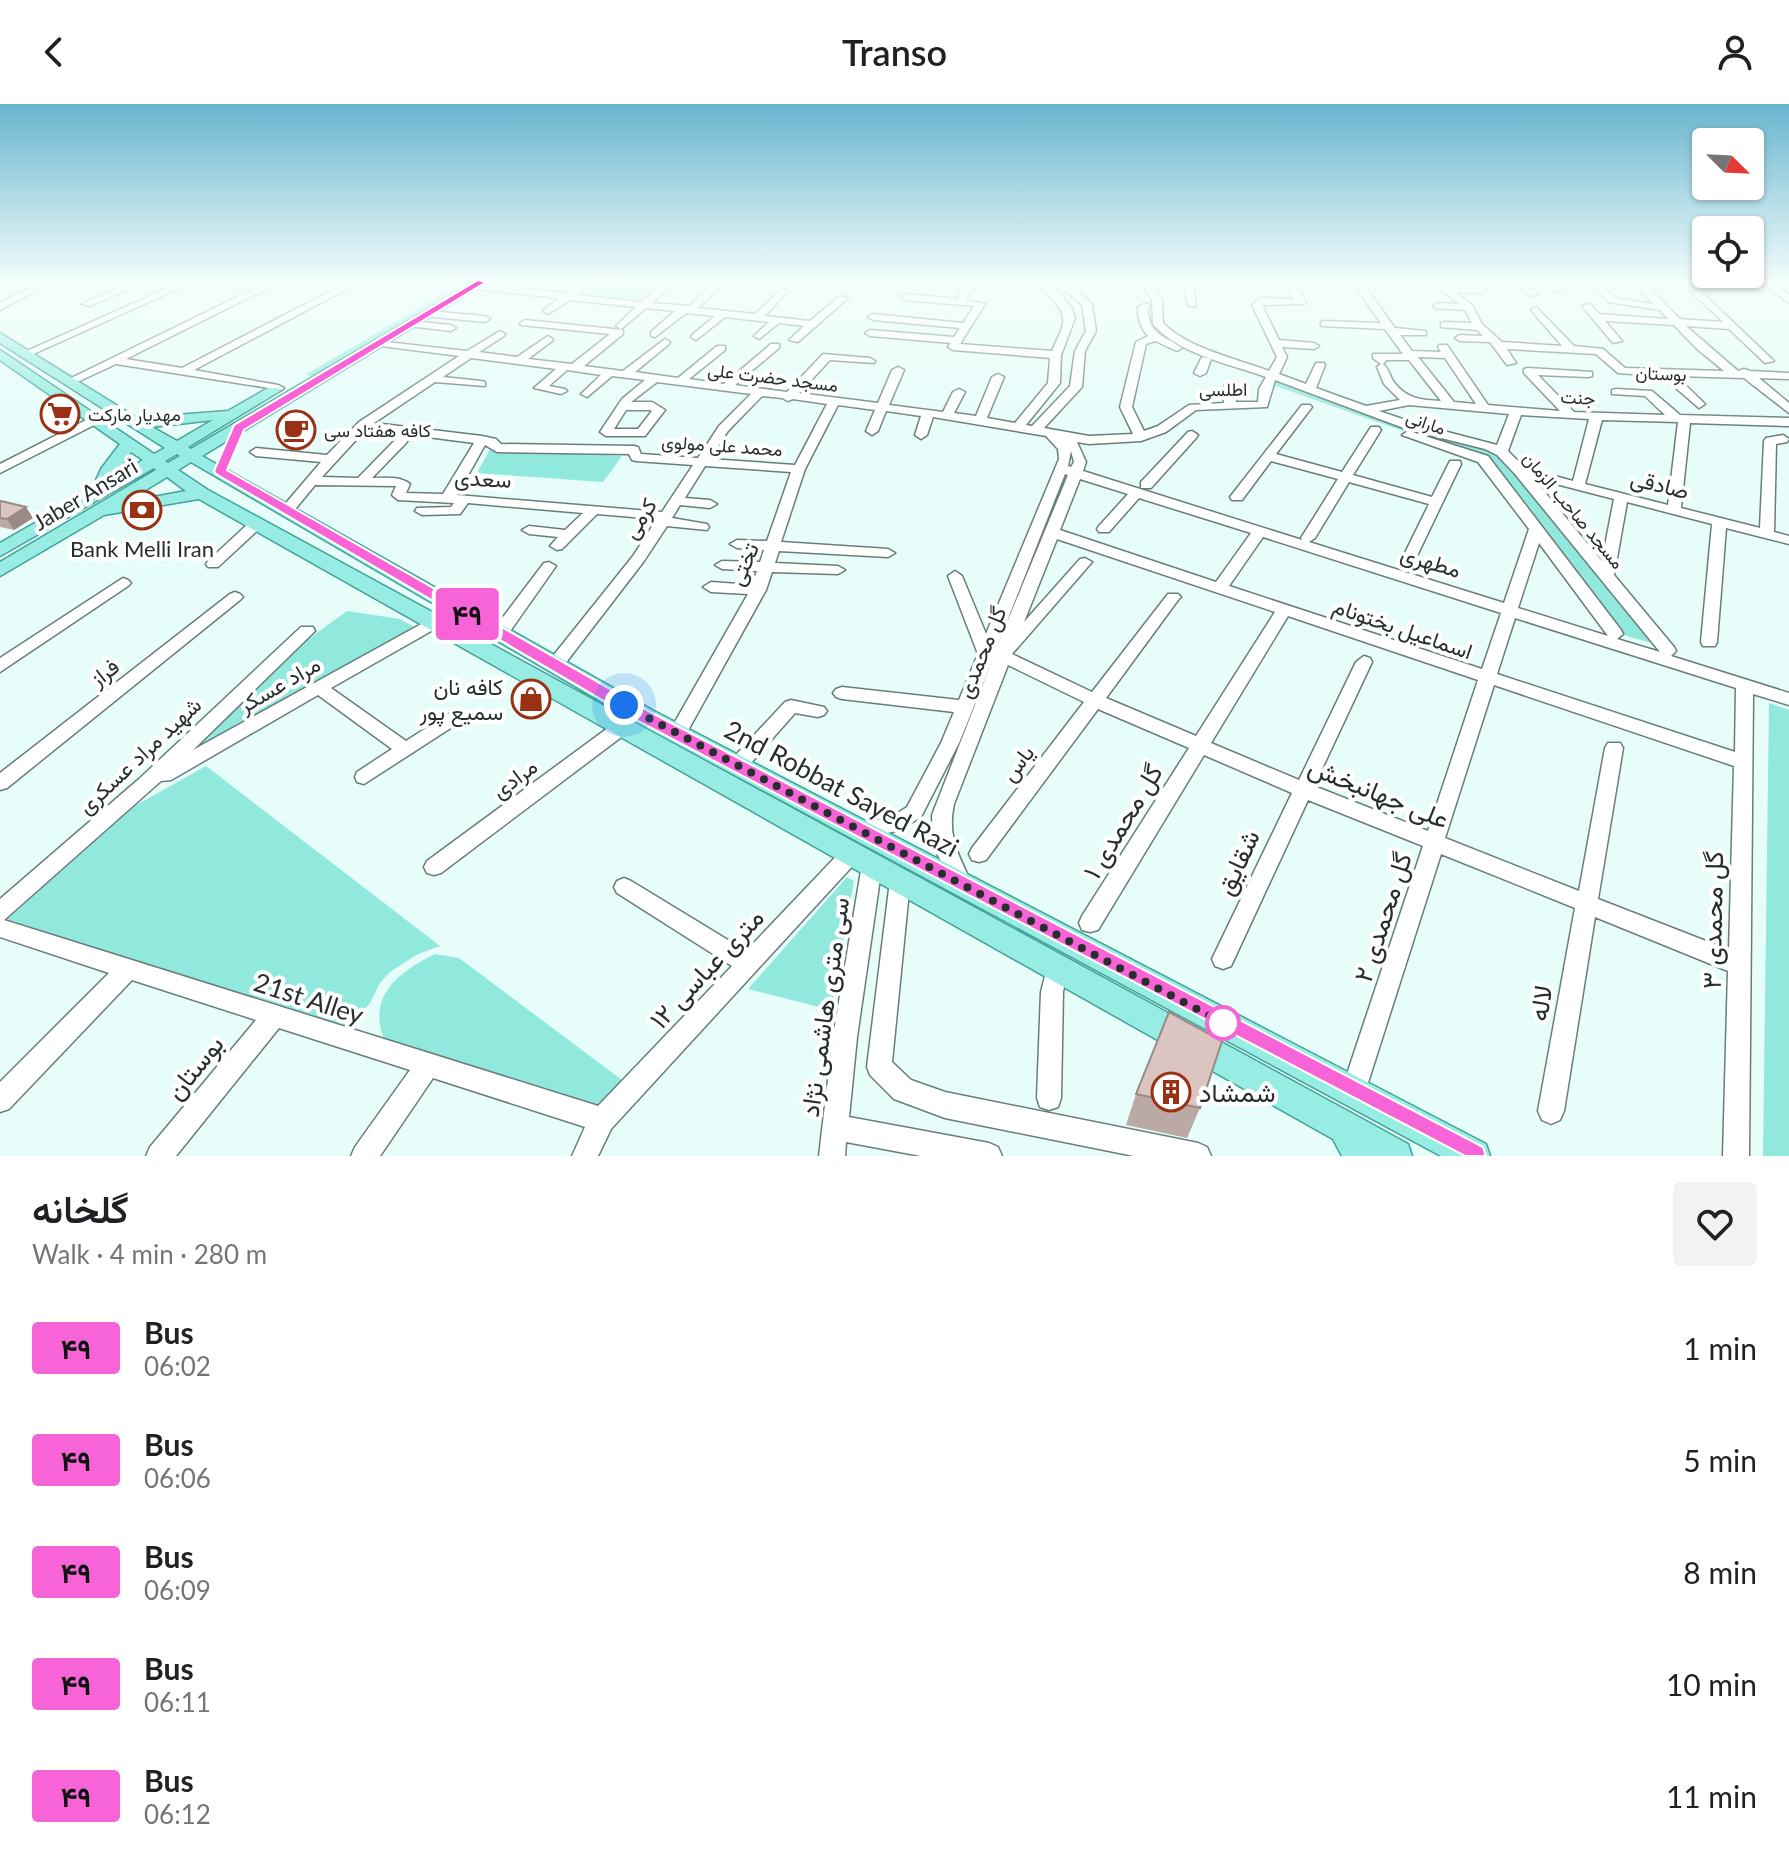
<!DOCTYPE html>
<meta charset="utf-8">
<style>
body{margin:0;font-family:Lato,Vazirmatn,sans-serif;background:#f2f2f2;color:#202124;height:100vh;display:flex;flex-direction:column;font-size:30px;white-space:nowrap}
*{box-sizing:border-box;margin:0}
p{font-size:26px;color:#757577}
.icon{flex:none;width:44px;height:44px;fill:none;stroke:currentColor;stroke-width:2;stroke-linecap:round;stroke-linejoin:round}
.map{position:relative;height:1052px;overflow:hidden}
.panel{display:flex;flex-direction:column;background:#fff;flex:1}
.panel>*{flex:none}
.badge{padding:0 16px;border-radius:6px;font-size:28px;line-height:52px}
.needle{width:52px;rotate:114deg}
.fabs{position:absolute;left:1692px;top:24px;display:grid;gap:16px}
.fabs a{display:grid;place-items:center;width:72px;height:72px;border-radius:8px;background:#fff;box-shadow:0 2px 6px #0004;font-size:40px}
.you{position:absolute;width:40px;height:40px;margin:-20px;border:6px solid #fff;border-radius:50%;background:#1a73e8;box-shadow:0 0 0 12px #1a73e833}
.map>.badge{position:absolute;translate:-50% -50%;box-shadow:0 0 0 4px #fff}
.round{display:grid;place-items:center;flex:none;width:84px;height:84px;border-radius:8px;background:#f2f2f2}
.summary{display:flex;align-items:center;justify-content:space-between;height:136px;padding:0 32px}
h1{font-size:38px;font-weight:600;line-height:60px}
ul{padding:0;list-style:none}
li{display:flex;align-items:center;gap:24px;height:112px;padding:0 32px}
li div{flex:1}
li b{display:block;font-size:30px}
li em{font-style:normal}
li .badge{min-width:88px;font-weight:700;text-align:center}
header{display:flex;justify-content:space-between;align-items:center;height:104px;padding:0 32px;background:#fff;font-size:36px;font-weight:600}
.map>svg:first-child{display:block}
.green{fill:#91e9dd}
.lines{fill:none;stroke-linecap:round;stroke-linejoin:round}
.minor-casing{stroke:#697e7a;stroke-width:3}
.major-casing{stroke:#43a398;stroke-width:3}
.minor{fill:#fff;fill-rule:evenodd}
.major{fill:#97ede3;fill-rule:evenodd}
.wall{fill:#bba9a5}
.shaded-wall{fill:#998a86}
.building{fill:#dac5c0;stroke:#998a86;stroke-width:2}
.line{fill:#f764d7;stroke:#fff;stroke-width:2}
.walk{stroke:#262f2d;stroke-width:8;stroke-dasharray:0 14.4}
.stop-dot{fill:#fff;stroke:#f764d7;stroke-width:4}
.labels{text-anchor:middle;dominant-baseline:central;stroke-width:8;stroke-linejoin:round;paint-order:stroke}
.far-street-label{font-size:18px;fill:#262f2d;stroke:#fff}
.far-poi-label{font-size:18px;fill:#262f2d;stroke:#fff;text-anchor:start}
.street-label{font-size:22px;fill:#262f2d;stroke:#fff}
.poi-label{font-size:22px;fill:#262f2d;stroke:#fff}
.near-street-label{font-size:26px;fill:#262f2d;stroke:#fff}
.near-poi-label{font-size:26px;fill:#262f2d;stroke:#fff;text-anchor:start}
</style>
<header><svg class="icon" aria-label="back" viewBox="0 0 24 24"><path d="M15 5l-7 7 7 7"/></svg>Transo<svg class="icon" aria-label="person" viewBox="0 0 24 24"><circle cx="12" cy="8" r="4"/><path d="M4 21q1-7 8-7t8 7"/></svg></header>
<div class="map">
<svg width="1789" height="1052" viewBox="0 0 1789 1052">
<rect width="100%" height="100%" fill="#e6fdf9"/>
<g class="green">
<path d="M463,178H476L318,273L305,271Z"/>
<path d="M594,178L658,184L645,196L580,189Z"/>
<path d="M1274,274L1499,349L1659,541L1616,529L1488,357L1270,280Z"/>
<path d="M490,345L622,352L603,378L477,369Z"/>
<path d="M347,507L400,515L416,524L196,651L192,644L299,542Z"/>
<path d="M1769,599L1789,606V1052H1763Z"/>
<path d="M206,662L440,842L416,851L390,868L380,879L370,899L345,926L4,814L122,709Z"/>
<path d="M847,773L854,777L831,906L748,885Z"/>
<path d="M435,850L459,854L622,976L596,1002L386,940C365,893 397,869 435,850Z"/>
</g>
<g class="lines">
<defs>
<g id="minor">
<path d="M26,178H67L44,183L0,206V199L29,184L20,182Z"/>
<path d="M131,178H144L90,202L82,200Z"/>
<path d="M181,178H193L29,252L20,250Z"/>
<path d="M268,178H280L126,255L182,264L348,178H360L194,266L278,281L284,284L282,286L116,260L73,280L63,278Z"/>
<path d="M581,178H592L576,191L642,198L657,184L620,181L615,178L665,179L670,182L652,199L689,202L712,182L717,185L698,204L755,210L783,184L788,187L765,212L810,217L840,192L848,194L798,238L789,236L804,222L779,219L759,235L754,232L769,218L725,213L696,236L691,233L692,231L715,212L686,209L655,233L651,232V228L675,207L646,204L621,225L616,222L636,203L570,196L548,210L543,207L559,194L474,185L469,182L474,179L566,189Z"/>
<path d="M799,178H809V179L804,182Z"/>
<path d="M965,178H975L966,196L985,200L960,240L1052,247C1062,222 1072,216 1051,194C1046,189 1043,185 1040,178H1050L1072,204L1075,214L1061,251L1060,279L1026,321L1032,322L1070,282L1075,247L1086,227L1082,201L1056,178H1066L1092,200L1096,227L1085,247L1082,283L1044,324L1089,332L1133,330L1120,303L1136,238L1148,232C1140,223 1138,215 1138,203L1146,199L1151,202L1148,205C1148,230 1165,232 1182,244L1177,247L1155,237L1146,240L1132,303L1144,327L1158,322L1189,301L1224,299L1225,280L1235,282L1236,298H1258L1259,285L1266,273C1230,260 1178,250 1153,220L1152,196L1142,178H1152L1162,196L1163,219C1189,245 1235,254 1269,267L1277,253L1252,201L1261,194L1294,195L1283,178H1293L1306,198L1304,200L1262,201L1279,236L1314,239L1319,242L1314,245L1282,243L1287,253L1279,270L1306,280L1316,259H1324L1325,261L1316,284L1366,302L1400,296L1384,280L1377,263L1381,260L1373,254V250H1403L1385,225L1321,222V218L1325,217L1381,219L1352,178H1362L1395,224L1426,227V231H1400L1412,247L1441,248L1438,243L1439,241H1447L1488,301L1560,307L1524,269V265L1528,264L1592,268V272L1588,273L1538,271L1574,308L1665,311L1645,292L1612,290V286L1616,285L1652,287L1680,311L1789,314V322L1690,319L1681,404L1760,424L1764,337L1766,334L1783,331L1789,335L1787,338L1776,340L1774,428L1789,432V440L1726,424L1717,538L1715,542H1703L1701,538L1712,420L1627,398L1614,471L1674,543L1676,547L1671,552L1789,589V601L1753,590L1749,1052H1723L1728,867L1595,813L1564,1007L1560,1016L1551,1020L1542,1016L1538,1007L1575,804L1441,750L1365,988L1362,997L1353,1000L1344,997L1341,988L1423,742L1308,696L1231,862L1223,865L1215,862L1212,855L1292,689L1204,651L1098,826L1090,828L1082,826L1079,819L1082,812L1189,644L1098,605L986,756L979,758L972,756L969,750L972,744L1084,598L1008,561L954,700C947,732 958,750 971,778L968,784L961,787L954,784L933,741L932,711L993,555L959,639L921,713L899,726L861,736L854,734L851,728L854,722L893,712L907,703L941,639L954,608L842,595L836,593L833,589L836,585L842,583L959,596L978,550L948,472L955,467L962,472L986,530L1059,355L1058,345L1046,332L933,313L927,331L921,335L915,331L921,312L886,307L878,327L872,331L866,327L875,306L838,301L805,365L781,438L888,445L895,449L888,453L779,447L775,459L838,462L845,466L838,470L772,468L766,486L686,630L683,635H671L668,630L748,490L711,488L703,483L711,478L752,481L757,467L722,465L715,461L722,457L760,458L764,446L737,444L730,440L737,436L767,437L791,368L705,362L685,394L710,396L717,400L710,404L680,401L672,414L707,420L709,423L707,426L667,422L644,457L561,565L555,567L547,561L549,557L633,452L657,415L597,410L562,445L557,446L550,442L558,433L529,430L522,426L529,422L565,426L583,409L468,399L460,410L422,411L415,407L417,404L451,403L454,399L398,396L392,391L396,382L315,381L292,409L287,410L280,406L321,358L256,352L250,348L256,344L327,351L359,318L459,252L381,242L376,239L377,237L467,247L500,227L505,230L504,232L479,248L517,253L548,232L553,235L552,237L528,255L572,260L610,230L521,221L520,219L525,216L623,226V230L584,262L623,267L665,235L670,238L669,240L635,268L678,274L717,242H725V246L689,275L724,280L771,240H779V244L735,281L787,288L823,250L870,254L875,257L874,259L830,256L799,289L878,299L892,266L898,263L904,266L889,301L943,308L953,288L959,285L965,288L954,309L976,312L992,273L998,270L1004,273L987,314L1015,319L1048,279L1050,254L953,246L948,243L951,239L870,232L865,229L870,226L954,233L960,224L873,216L868,213L873,210L963,219L974,202L906,196L901,193L906,190L957,195ZM1418,253L1445,254L1476,300L1454,298ZM471,254L556,265L534,284L561,290L567,287L565,285L549,282L567,266L601,271L581,290L587,293L612,272L645,276L622,295L600,328L606,332H645L665,306L652,298H631L657,278L751,290L719,322L698,354L641,350L638,343L634,342L501,340L496,335L482,332L374,319L435,278L485,282V278L481,277L443,273ZM1386,256H1409L1441,297C1421,296 1406,295 1393,277C1389,270 1389,265 1383,260ZM1275,276L1409,326L1485,345L1497,351L1515,370L1660,548L1617,535L1623,530L1621,526L1488,352L1412,328L1408,327L1402,331L1478,358L1529,425L1504,499L1309,438L1315,434L1349,378L1429,400L1404,451L1411,455L1416,454L1461,360L1460,357H1450L1432,393L1353,371L1381,326L1379,323H1371L1342,368L1276,350L1312,303L1310,301H1302L1230,393L1232,396H1242L1271,357L1338,375L1301,434L1302,436L1083,367L1086,358L1077,338L1089,340L1141,337L1166,328L1196,306L1267,303ZM762,292L782,294L788,297L793,295L827,300L795,361L710,355L728,327ZM1409,301L1509,310L1497,341L1417,320L1379,307ZM626,306H650L652,307L638,325H614ZM1521,311L1589,315L1573,377L1525,364L1508,347ZM1602,316L1678,318L1668,401L1585,380ZM366,325L474,339L443,390L406,389L410,380C400,372 385,374 372,374L406,339L408,336L402,332L398,333L358,374L322,373ZM485,341L497,348L629,350L632,356L636,357L693,361L662,408L457,391ZM1071,347L1074,358L1071,363L1068,362ZM1065,370L1068,371L996,545ZM1533,374L1614,395L1602,457ZM1080,375L1128,390L1099,422L1097,425L1099,428H1109L1139,394L1251,429L1216,478L1060,426ZM1263,433L1501,509L1482,565L1229,482ZM1057,435L1275,508L1196,632L1106,594L1178,496L1181,493L1178,490H1168L1092,588L1012,550L1092,458L1085,454L1080,455L1024,518ZM1539,439L1608,532L1518,504ZM1288,512L1478,576L1428,727L1314,682L1372,558L1370,554L1364,552L1356,558L1299,676L1211,639ZM1515,514L1736,584L1735,648L1497,570ZM1494,581L1734,662L1729,846L1598,795L1623,644L1620,639H1608L1605,644L1579,787L1445,734Z"/>
<path d="M1183,178H1193L1196,203L1188,201Z"/>
<path d="M1371,178H1442L1449,182L1485,184V188L1482,189L1456,188L1472,201L1482,220L1502,238L1562,242L1531,206L1536,203L1574,242L1603,245L1625,264L1724,267L1696,244L1674,221L1605,217L1622,237L1613,239L1582,202L1590,200L1599,210L1668,215L1660,206L1609,198L1588,178H1598L1615,194L1653,200L1633,178H1643L1680,215L1723,218L1682,179L1691,178L1774,257L1765,259L1729,225L1686,222L1738,267L1744,265L1750,267L1789,269V275L1759,274L1789,299V309L1744,274L1676,272L1703,298L1705,300L1699,304L1662,272L1618,269L1596,250L1507,245L1516,259L1507,261L1490,238L1460,237L1455,234L1460,231L1483,232L1477,226L1441,223V219L1445,218L1472,219L1465,206L1435,204L1433,202L1438,199L1459,200L1438,183L1376,181Z"/>
<path d="M1516,178H1526L1538,190L1530,192Z"/>
<path d="M1546,178H1556L1564,186L1556,188Z"/>
<path d="M1761,178H1772L1789,191V199Z"/>
<path d="M428,207L485,212L490,215L485,218L424,212L423,210Z"/>
<path d="M412,217L451,221L456,224L451,227L408,222L407,220Z"/>
<path d="M1202,253L1211,255L1206,269L1200,272L1194,269Z"/>
<path d="M94,312L98,313V319L0,369V360Z"/>
<path d="M1192,327L1198,331L1196,334L1151,384H1141V378L1188,328Z"/>
<path d="M256,416L261,417L263,420L261,423L218,463H208L206,460L208,457L251,417Z"/>
<path d="M549,458L556,462L506,533H494L492,529L494,525L544,459Z"/>
<path d="M123,474L128,476L131,479L128,482L0,568V554Z"/>
<path d="M235,488L240,490L243,493L240,496L7,684L0,686V669L230,490Z"/>
<path d="M434,513L442,518L440,522L331,584L406,637L448,610H460L463,614L460,618L364,680L357,678L355,673L357,668L392,645L318,591L171,676L161,677L4,816L598,1002L732,862L617,789L614,783L617,777L624,774L631,777L746,847L844,744L851,742L858,744L861,750L858,756L611,1025L598,1052H572L585,1023L433,974L380,1052H351L355,1043L410,966L279,924L176,1052H146L150,1043L256,916L132,876L9,1005L0,1008V978L109,869L0,833V795L139,675L301,523H313L315,527L193,646Z"/>
<path d="M791,596L824,603L827,607L824,611L818,613L795,609L744,667L737,669L730,667L728,662L730,657L785,598Z"/>
<path d="M622,617L628,618L631,623L628,628L441,769L434,771L427,769L424,763L427,757L616,618Z"/>
<path d="M872,753L879,755L882,761L857,933L849,1013L989,1039L998,1043L1002,1052H921L846,1038L845,1052H819L833,933L862,761L865,755Z"/>
<path d="M900,768L907,771L910,777L892,958L911,976L945,988L1198,1039L1207,1043L1211,1052H1134L945,1014L894,995L870,971L867,963L890,777L893,771Z"/>
<path d="M1057,853L1065,856L1068,863L1063,888L1061,994L1058,1003L1049,1006L1040,1003L1037,994L1041,888L1049,856Z"/>
</g>
<path id="major" d="M473,178H487L202,352L654,607L1486,1040L1490,1052H1441L638,619L191,358L178,366L208,386L1355,1011L1408,1040L1412,1052H1342L1333,1035L199,395L104,411L0,472V458L156,366L154,364L0,452V439L91,387L101,365L120,340L0,256V246L154,350L165,344L0,239V229L137,314L228,307L268,284H278L280,287L188,343L191,345ZM213,316L177,337L152,323ZM131,348L143,356L113,374ZM177,350L180,352L168,359L165,357ZM167,373L186,387L126,398Z"/>
</defs>
<use href="#minor" class="minor-casing"/>
<use href="#major" class="major-casing"/>
<use href="#minor" class="minor"/>
<use href="#major" class="major"/>
</g>
<g class="wall">
<path d="M0,398L33,414L14,426L0,423Z"/>
<path d="M1136,990L1200,1004L1187,1034L1126,1021Z"/>
</g>
<path class="shaded-wall" d="M26,403L33,414L14,426L7,415Z"/>
<g class="building">
<path d="M1,397L26,403L7,415L0,414V398Z"/>
<path d="M1169,908L1222,937L1200,1004L1136,990Z"/>
</g>
<linearGradient id="sky" x2="0" y2="1"><stop stop-color="#69b5cf"/><stop offset="0.55" stop-color="#f4fefc"/><stop offset="1" stop-color="#f4fefc" stop-opacity="0"/></linearGradient>
<rect width="1789" height="325" fill="url(#sky)"/>
<path class="line" d="M478,176L486,178L244,326L227,366L652,609L1483,1043L1486,1052H1465L640,618L216,370L214,367L234,321Z"/>
<g class="lines">
<path class="walk" d="M624,601L1227,921L1223,919"/>
</g>
<defs>
<symbol id="supermarket-ring" viewBox="-11 -11 22 22"><circle r="9.5" fill="#fff" stroke="#993215" stroke-width="1.5"/><path d="M-6-5.5h2.5l.6 2H6L4.5 2H-2.5L-4.4-4H-6ZM-1.5 3.2a1.3 1.3 0 1 0 .1 0ZM3 3.2a1.3 1.3 0 1 0 .1 0Z" fill="#993215"/></symbol>
<symbol id="cafe-ring" viewBox="-11 -11 22 22"><circle r="9.5" fill="#fff" stroke="#993215" stroke-width="1.5"/><path d="M-5.5-4.5H6V0H3Q3 3.5 0 3.5H-2.5Q-5.5 3.5-5.5 0ZM3-3.2v2h1.7v-2ZM-6 4.5H4V6H-6Z" fill="#993215"/></symbol>
<symbol id="bank-ring" viewBox="-11 -11 22 22"><circle r="9.5" fill="#fff" stroke="#993215" stroke-width="1.5"/><path d="M-6-4H6V4H-6ZM0-2.3a2.3 2.3 0 1 0 0 4.6a2.3 2.3 0 1 0 0-4.6Z" fill="#993215"/></symbol>
<symbol id="shop-ring" viewBox="-11 -11 22 22"><circle r="9.5" fill="#fff" stroke="#993215" stroke-width="1.5"/><path d="M-5-2.5h2.3a2.7 3.5 0 0 1 5.4 0H5L5.5 6h-11ZM-1.5-2.5h3a1.5 2.3 0 0 0-3 0Z" fill="#993215"/></symbol>
<symbol id="building-ring" viewBox="-11 -11 22 22"><circle r="9.5" fill="#fff" stroke="#993215" stroke-width="1.5"/><path d="M-4-6H4V6H1V3H-1V6H-4ZM-2.5-4.3h1.7v1.8h-1.7ZM.8-4.3h1.7v1.8H.8ZM-2.5-1h1.7V.8h-1.7ZM.8-1h1.7V.8H.8Z" fill="#993215"/></symbol>
</defs>
<g fill-rule="evenodd">
<use href="#supermarket-ring" x="38" y="288" width="44" height="44"/>
<use href="#cafe-ring" x="274" y="304" width="44" height="44"/>
<use href="#bank-ring" x="120" y="384" width="44" height="44"/>
<use href="#shop-ring" x="509" y="573" width="44" height="44"/>
<use href="#building-ring" x="1149" y="966" width="44" height="44"/>
</g>
<circle class="stop-dot" cx="1223" cy="919" r="16"/>
<g class="labels">
<g class="far-street-label">
<text transform="translate(1661 269) rotate(2)">بوستان</text>
<text transform="translate(773 273) rotate(7)">مسجد حضرت علی</text>
<text transform="translate(1223 285) rotate(-1)">اطلسی</text>
<text transform="translate(1578 293) rotate(3)">جنت</text>
<text transform="translate(1426 318) rotate(19)">مارانی</text>
<text transform="translate(722 341) rotate(4)">محمد علی مولوی</text>
<text transform="translate(1574 406) rotate(50)">مسجد صاحب الزمان</text>
</g>
<g class="far-poi-label">
<text x="88" y="310">مهدیار مارکت</text>
<text x="324" y="326">کافه هفتاد سی</text>
</g>
<g class="street-label">
<text transform="translate(483 374) rotate(3)">سعدی</text>
<text transform="translate(1660 380) rotate(14)">صادقی</text>
<text transform="translate(85 390) rotate(-31)">Jaber Ansari</text>
<text transform="translate(639 414) rotate(-57)">کرمی</text>
<text transform="translate(1431 457) rotate(17)">مطهری</text>
<text transform="translate(743 460) rotate(-67)">تختی</text>
<text transform="translate(1403 524) rotate(19)">اسماعیل بختونام</text>
<text transform="translate(981 548) rotate(-68)">گل محمدی</text>
<text transform="translate(104 568) rotate(-38)">فراز</text>
<text transform="translate(279 580) rotate(-30)">مراد عسکر</text>
<text transform="translate(139 651) rotate(-43)">شهید مراد عسکری</text>
<text transform="translate(1017 659) rotate(-53)">یاس</text>
<text transform="translate(514 674) rotate(-37)">مرادی</text>
</g>
<g class="poi-label">
<text x="142" y="444">Bank Melli Iran</text>
<text x="503" y="582" text-anchor="end">کافه نان<tspan x="503" dy="25">سمیع پور</tspan></text>
</g>
<g class="near-street-label">
<text transform="translate(842 684) rotate(28)">2nd Robbat Sayed Razi</text>
<text transform="translate(1379 688) rotate(22)">علی جهانبخش</text>
<text transform="translate(1122 717) rotate(-59)">گل محمدی ۱</text>
<text transform="translate(1237 758) rotate(-65)">شقایق</text>
<text transform="translate(1382 813) rotate(-72)">گل محمدی ۲</text>
<text transform="translate(1712 816) rotate(-89)">گل محمدی ۳</text>
<text transform="translate(706 864) rotate(-47)">۱۲ متری عباسی</text>
<text transform="translate(309 894) rotate(18)">21st Alley</text>
<text transform="translate(1540 899) rotate(-81)">لاله</text>
<text transform="translate(824 903) rotate(-82)">سی متری هاشمی نژاد</text>
<text transform="translate(194 963) rotate(-51)">بوستان</text>
</g>
<g class="near-poi-label">
<text x="1199" y="988">شمشاد</text>
</g>
</g>
</svg>
<div class="fabs">
<a><svg class="needle" viewBox="-14 -14 28 28"><path d="M0-13l5 13h-10z" fill="#e53935"/><path d="M0 13l5-13h-10z" fill="#757577"/></svg></a>
<a><svg class="icon" aria-label="locate" viewBox="0 0 24 24"><circle cx="12" cy="12" r="6"/><path d="M12 2v4M12 18v4M2 12h4M18 12h4"/></svg></a>
</div>
<div class="you" style="left:624px;top:601px"></div>
<b class="badge" style="left:467px;top:510px;background:#f764d7;color:#111">۴۹</b>
</div>
<section class="panel">
<div class="summary"><div><h1>گلخانه</h1><p>Walk · 4 min · 280 m</p></div><a class="round"><svg class="icon" aria-label="heart" viewBox="0 0 24 24"><path d="M12 20l-8-8c-3-5 5-10 8-4 3-6 11-1 8 4z"/></svg></a></div>
<ul>
<li><span class="badge" style="background:#f764d7;color:#111">۴۹</span><div><b>Bus</b><p>06:02</p></div><em>1 min</em></li>
<li><span class="badge" style="background:#f764d7;color:#111">۴۹</span><div><b>Bus</b><p>06:06</p></div><em>5 min</em></li>
<li><span class="badge" style="background:#f764d7;color:#111">۴۹</span><div><b>Bus</b><p>06:09</p></div><em>8 min</em></li>
<li><span class="badge" style="background:#f764d7;color:#111">۴۹</span><div><b>Bus</b><p>06:11</p></div><em>10 min</em></li>
<li><span class="badge" style="background:#f764d7;color:#111">۴۹</span><div><b>Bus</b><p>06:12</p></div><em>11 min</em></li>
</ul>
</section>
